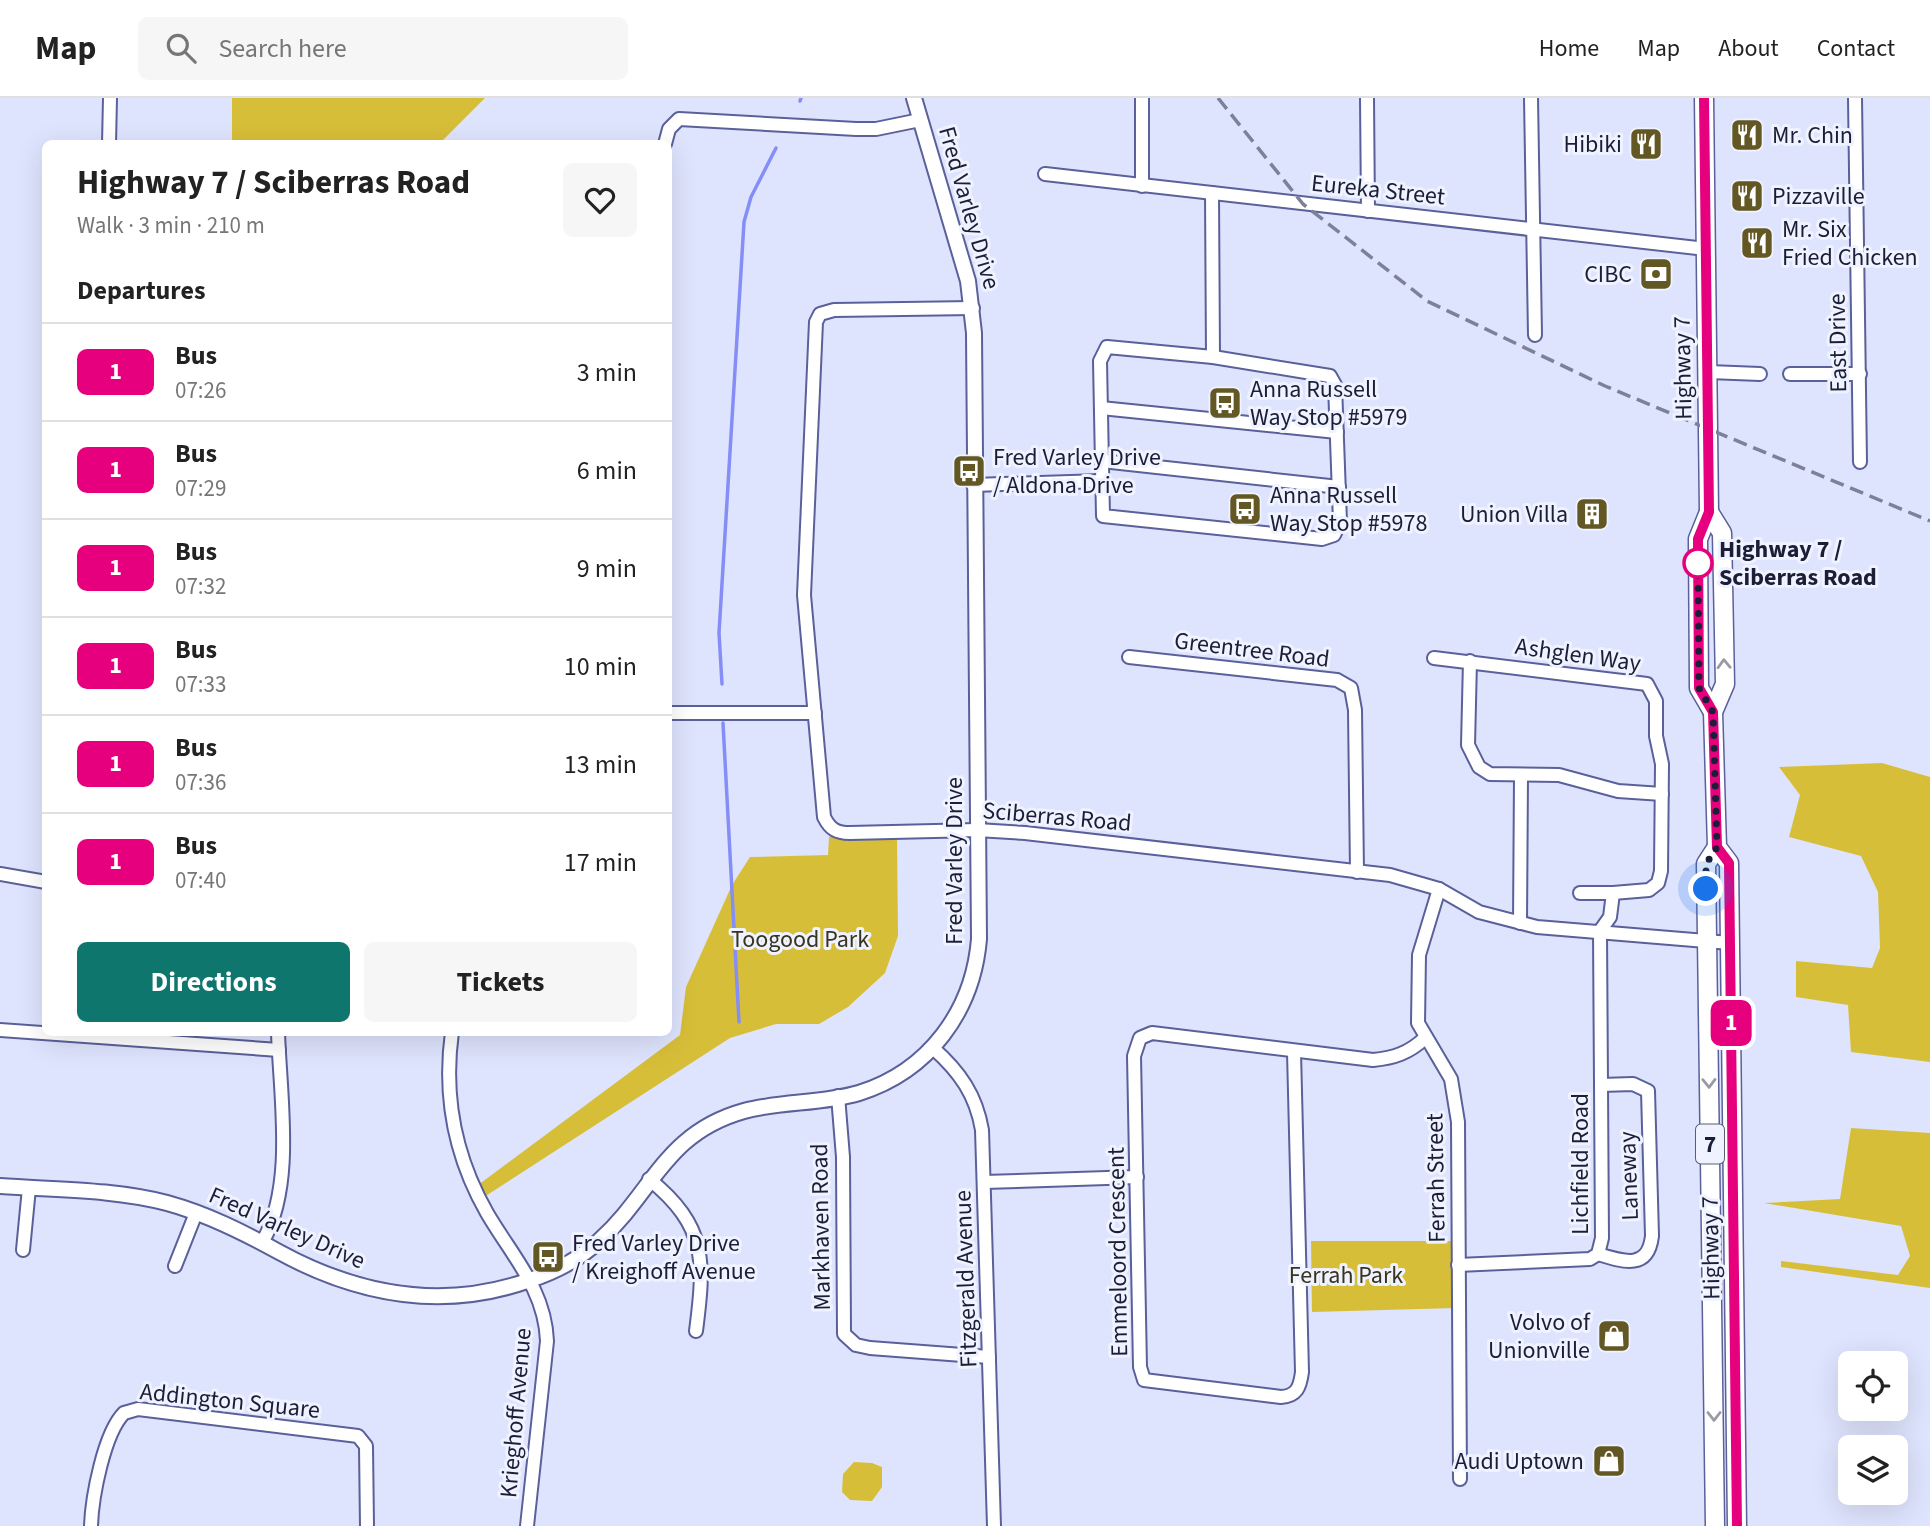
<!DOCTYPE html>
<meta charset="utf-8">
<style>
body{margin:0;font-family:"Source Sans 3",sans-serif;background:#f6f6f6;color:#222;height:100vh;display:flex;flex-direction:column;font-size:26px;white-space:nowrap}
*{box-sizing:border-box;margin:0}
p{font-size:23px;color:#767676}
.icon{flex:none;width:38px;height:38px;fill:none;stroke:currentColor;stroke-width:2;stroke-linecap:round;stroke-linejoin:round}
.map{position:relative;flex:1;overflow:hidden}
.sheet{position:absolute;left:42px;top:42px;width:630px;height:896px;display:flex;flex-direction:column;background:#fff;border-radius:10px;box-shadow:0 7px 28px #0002}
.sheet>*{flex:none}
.badge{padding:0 14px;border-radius:10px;font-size:24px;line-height:46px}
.controls{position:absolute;left:1838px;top:1253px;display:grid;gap:14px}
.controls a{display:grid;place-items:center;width:70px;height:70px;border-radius:10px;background:#fff;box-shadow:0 7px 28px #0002;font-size:35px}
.you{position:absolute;width:35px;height:35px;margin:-18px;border:5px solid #fff;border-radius:50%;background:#1a73e8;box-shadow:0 0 0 10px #1a73e833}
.map>.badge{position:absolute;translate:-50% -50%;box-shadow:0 0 0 4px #fff}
h2{padding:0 35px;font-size:26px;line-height:63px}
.round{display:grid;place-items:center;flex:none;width:74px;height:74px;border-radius:10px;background:#f6f6f6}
.overview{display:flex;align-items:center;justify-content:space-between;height:119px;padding:0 35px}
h1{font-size:33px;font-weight:700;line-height:52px}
.primary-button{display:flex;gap:14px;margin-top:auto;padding:14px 35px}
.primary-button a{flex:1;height:80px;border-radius:10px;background:#0f766e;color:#fff;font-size:28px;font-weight:700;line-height:80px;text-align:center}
.primary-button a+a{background:#f6f6f6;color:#222}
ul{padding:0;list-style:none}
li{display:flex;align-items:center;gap:21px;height:98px;padding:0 35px;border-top:2px solid #e0e0e0}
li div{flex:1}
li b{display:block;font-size:26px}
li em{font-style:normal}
li .badge{min-width:77px;font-weight:700;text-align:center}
header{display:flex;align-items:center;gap:42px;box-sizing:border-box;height:98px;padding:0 35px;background:#fff;border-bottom:2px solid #e0e0e0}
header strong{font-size:33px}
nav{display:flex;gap:38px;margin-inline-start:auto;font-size:24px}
.search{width:490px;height:63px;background:#f6f6f6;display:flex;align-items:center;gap:18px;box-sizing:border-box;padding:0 24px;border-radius:10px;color:#767676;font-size:26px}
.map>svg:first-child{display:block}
.green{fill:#d7be39}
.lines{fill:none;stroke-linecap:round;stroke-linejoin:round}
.stream{stroke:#848ef6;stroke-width:3.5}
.minor-casing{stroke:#5a6099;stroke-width:16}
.tertiary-casing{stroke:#5a6099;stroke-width:18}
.primary-casing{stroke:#5a6099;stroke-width:21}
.minor{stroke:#fff;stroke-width:12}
.tertiary{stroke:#fff;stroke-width:14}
.primary{stroke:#fff;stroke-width:18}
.rail{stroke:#7c8099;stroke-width:3.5;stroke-dasharray:14 7;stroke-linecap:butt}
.oneway{stroke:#989aa5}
.line-casing{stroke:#fff;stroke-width:16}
.line{stroke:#e6007e;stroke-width:10}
.walk{stroke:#1b1e36;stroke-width:7;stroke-dasharray:0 12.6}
.stop-dot{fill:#fff;stroke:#e6007e;stroke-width:3.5}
.labels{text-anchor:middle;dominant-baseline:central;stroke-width:6;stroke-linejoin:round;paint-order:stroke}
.shield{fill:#eff2ff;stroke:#5b5e72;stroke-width:2}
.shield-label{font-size:23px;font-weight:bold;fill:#1b1e36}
.poi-label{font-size:24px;fill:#1b1e36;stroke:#eff2ff;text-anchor:start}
.street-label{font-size:24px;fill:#1b1e36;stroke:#eff2ff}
.stop-label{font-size:24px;font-weight:bold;fill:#1b1e36;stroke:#eff2ff;text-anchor:start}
.park-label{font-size:24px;fill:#39341e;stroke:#eff2ff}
</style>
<header>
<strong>Map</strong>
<div class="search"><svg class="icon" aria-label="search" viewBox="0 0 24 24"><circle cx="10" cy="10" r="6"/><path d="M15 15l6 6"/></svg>Search here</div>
<nav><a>Home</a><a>Map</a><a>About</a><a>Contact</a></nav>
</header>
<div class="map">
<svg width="1930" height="1428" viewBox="0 0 1930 1428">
<rect width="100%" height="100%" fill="#dfe4fe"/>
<g class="green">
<path d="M232,0H485L439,46L232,45Z"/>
<path d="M1882,665L1930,679V964L1851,954L1848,907L1796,899V863L1872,870L1880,850L1878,794L1861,758L1789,739L1800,697L1779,669Z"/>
<path d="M897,738L898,838L885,875L848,909L819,926H776L730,940L481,1101L474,1090L680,937L686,889L732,787L750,759L828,757L829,739Z"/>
<path d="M1851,1030L1930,1035V1190L1781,1169V1163L1898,1177L1910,1158L1901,1128L1764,1105L1840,1101Z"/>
<path d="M1311,1143H1455L1456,1210L1312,1214Z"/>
<path d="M854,1364L872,1365L882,1369V1389L872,1403L850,1402L842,1394L843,1376Z"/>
</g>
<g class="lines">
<g class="stream">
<path d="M800,3L801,0"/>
<path d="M722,586L719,535L744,124L751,99L776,50"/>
<path d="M723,625L739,924"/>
</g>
<defs>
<g id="minor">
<path d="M1367,0L1368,113"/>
<path d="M1531,0L1535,237"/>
<path d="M1855,0L1860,364"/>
<path d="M109,46L110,0"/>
<path d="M665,46L669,31L679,21L856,31H876L920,22"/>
<path d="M1045,76L1706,151"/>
<path d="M1142,88V0"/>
<path d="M1212,95L1213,259"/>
<path d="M973,210L834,212L820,216L816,224L804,497L824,719C830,731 836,735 850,735L977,732L1025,735L1390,777L1439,791L1479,814L1537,829L1730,845"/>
<path d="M1107,249L1213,259L1330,278L1335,287L1340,424L1334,437L1322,441L1103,418L1100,263Z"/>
<path d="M1709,274L1760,276"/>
<path d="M1790,276H1860"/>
<path d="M1101,310L1337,334"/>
<path d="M1102,363L1339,389"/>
<path d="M973,387L1102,383"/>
<path d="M1129,559L1337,582L1351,590L1355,612L1357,774"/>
<path d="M1434,560L1647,586L1656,603V638L1662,666L1661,773L1658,785L1649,792L1613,795L1610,819L1600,833L1602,1140L1598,1156L1590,1161L1458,1167"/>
<path d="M1470,563L1468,647L1479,669L1490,676L1559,677L1618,693L1662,696"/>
<path d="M668,615H815"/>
<path d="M0,776L46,784"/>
<path d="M1439,791L1419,857L1418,925L1451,981L1458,1024L1460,1381"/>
<path d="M1580,795H1613"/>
<path d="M1520,825L1521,678"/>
<path d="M0,932L279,952"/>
<path d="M452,934C443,999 455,1059 487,1115C512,1158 545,1191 547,1243L527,1428"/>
<path d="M933,950C960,974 976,997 982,1032L994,1428"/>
<path d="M1294,954L1302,1274C1300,1289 1297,1298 1281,1299L1144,1282L1140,1269L1134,958L1140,940L1152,935L1373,962C1394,960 1409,955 1425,940"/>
<path d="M838,998L843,1059L844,1236L856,1247L870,1250L989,1259"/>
<path d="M649,1081C707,1128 705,1163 696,1233"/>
<path d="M984,1084L1137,1079"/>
<path d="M263,1143C295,1086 280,999 278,934"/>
<path d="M23,1152L29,1090"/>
<path d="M1598,1156C1624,1164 1648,1172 1652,1138L1648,993L1633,986L1601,987"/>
<path d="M175,1168L196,1115"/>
<path d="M91,1428C92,1399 104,1335 124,1315L138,1311L358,1338L366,1348L367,1428"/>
</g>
<path id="tertiary" d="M0,1088C56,1092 113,1091 167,1105C207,1116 243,1134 279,1154C358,1197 443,1213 530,1182C554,1174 581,1160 600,1142C653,1094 665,1035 744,1013C781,1003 822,1006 859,995C929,973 973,913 979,841L974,235L968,183L914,0"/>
<g id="primary">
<path d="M1704,0L1709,414L1698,441L1699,590L1713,614"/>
<path d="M1709,414L1722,435L1725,586L1713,614L1717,749L1729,765L1737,1428"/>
<path d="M1715,1428L1706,766L1717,749"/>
</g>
</defs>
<use href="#minor" class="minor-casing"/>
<use href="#tertiary" class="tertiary-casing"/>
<use href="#primary" class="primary-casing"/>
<use href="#minor" class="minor"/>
<use href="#tertiary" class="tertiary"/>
<use href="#primary" class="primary"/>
<path class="rail" d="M1218,0L1303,106L1427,203L1605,288L1930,423"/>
</g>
<defs><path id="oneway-chevron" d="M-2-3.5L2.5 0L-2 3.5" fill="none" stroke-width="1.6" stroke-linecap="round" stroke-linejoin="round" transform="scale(1.75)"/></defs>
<g class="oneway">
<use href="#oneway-chevron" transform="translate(1724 566) rotate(-92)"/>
<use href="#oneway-chevron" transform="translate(1709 985) rotate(89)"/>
<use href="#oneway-chevron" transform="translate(1714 1318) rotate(90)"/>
</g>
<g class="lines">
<defs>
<path id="line" d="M1704,0L1709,414L1698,441L1699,590L1713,614L1717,749L1729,765L1737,1428"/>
</defs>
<use href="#line" class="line-casing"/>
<use href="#line" class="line"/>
<path class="walk" d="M1698,465L1699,590L1713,614L1717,749L1706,766V791"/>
</g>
<defs>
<symbol id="restaurant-square" viewBox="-11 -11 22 22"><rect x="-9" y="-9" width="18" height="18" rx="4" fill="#635824" stroke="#eff2ff"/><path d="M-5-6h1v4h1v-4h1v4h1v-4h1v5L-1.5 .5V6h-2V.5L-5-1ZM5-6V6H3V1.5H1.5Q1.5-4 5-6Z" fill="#fff"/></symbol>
<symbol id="bank-square" viewBox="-11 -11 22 22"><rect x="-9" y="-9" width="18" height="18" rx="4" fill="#635824" stroke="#eff2ff"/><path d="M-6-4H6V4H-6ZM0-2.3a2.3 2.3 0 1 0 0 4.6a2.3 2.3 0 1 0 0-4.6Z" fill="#fff"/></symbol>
<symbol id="bus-square" viewBox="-11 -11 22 22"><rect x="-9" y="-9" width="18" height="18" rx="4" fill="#635824" stroke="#eff2ff"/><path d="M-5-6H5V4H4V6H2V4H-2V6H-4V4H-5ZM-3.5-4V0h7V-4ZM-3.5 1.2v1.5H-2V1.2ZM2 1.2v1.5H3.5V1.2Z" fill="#fff"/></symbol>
<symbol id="building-square" viewBox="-11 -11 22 22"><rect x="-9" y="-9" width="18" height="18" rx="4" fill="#635824" stroke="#eff2ff"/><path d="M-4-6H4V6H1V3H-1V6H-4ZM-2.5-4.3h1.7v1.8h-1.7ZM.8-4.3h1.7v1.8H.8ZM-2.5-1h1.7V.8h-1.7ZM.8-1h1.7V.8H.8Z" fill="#fff"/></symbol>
<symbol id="shop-square" viewBox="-11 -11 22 22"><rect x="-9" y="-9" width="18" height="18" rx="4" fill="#635824" stroke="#eff2ff"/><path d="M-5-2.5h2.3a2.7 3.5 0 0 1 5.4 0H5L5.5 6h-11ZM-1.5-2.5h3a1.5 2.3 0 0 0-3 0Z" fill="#fff"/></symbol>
</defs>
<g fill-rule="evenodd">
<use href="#restaurant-square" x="1728" y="18" width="38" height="38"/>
<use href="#restaurant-square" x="1627" y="27" width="38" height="38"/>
<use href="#restaurant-square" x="1728" y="79" width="38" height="38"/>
<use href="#restaurant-square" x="1738" y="126" width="38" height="38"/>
<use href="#bank-square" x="1637" y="157" width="38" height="38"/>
<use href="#bus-square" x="1206" y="286" width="38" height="38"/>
<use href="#bus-square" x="950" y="354" width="38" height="38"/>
<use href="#bus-square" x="1226" y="392" width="38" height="38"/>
<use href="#building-square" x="1573" y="397" width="38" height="38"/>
<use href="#bus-square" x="529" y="1140" width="38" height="38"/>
<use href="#shop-square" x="1595" y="1219" width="38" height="38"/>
<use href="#shop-square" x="1590" y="1344" width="38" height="38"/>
</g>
<circle class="stop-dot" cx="1698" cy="465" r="14"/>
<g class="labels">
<rect class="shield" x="1696" y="1026.5" width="28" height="39" rx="5"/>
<g class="shield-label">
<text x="1710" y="1046">7</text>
</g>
<g class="poi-label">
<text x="1772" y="37">Mr. Chin</text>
<text x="1622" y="46" text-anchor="end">Hibiki</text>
<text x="1772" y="98">Pizzaville</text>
<text x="1782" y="131">Mr. Six<tspan x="1782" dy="28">Fried Chicken</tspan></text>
<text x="1632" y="176" text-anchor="end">CIBC</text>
<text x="1250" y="291">Anna Russell<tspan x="1250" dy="28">Way Stop #5979</tspan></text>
<text x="993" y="359">Fred Varley Drive<tspan x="993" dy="28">/ Aldona Drive</tspan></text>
<text x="1270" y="397">Anna Russell<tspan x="1270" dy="28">Way Stop #5978</tspan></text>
<text x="1568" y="416" text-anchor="end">Union Villa</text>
<text x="572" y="1145">Fred Varley Drive<tspan x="572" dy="28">/ Kreighoff Avenue</tspan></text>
<text x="1590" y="1224" text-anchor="end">Volvo of<tspan x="1590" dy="28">Unionville</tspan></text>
<text x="1584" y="1363" text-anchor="end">Audi Uptown</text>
</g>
<g class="street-label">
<text transform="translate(1378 92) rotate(6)">Eureka Street</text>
<text transform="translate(969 110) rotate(74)">Fred Varley Drive</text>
<text transform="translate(1838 245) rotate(-91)">East Drive</text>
<text transform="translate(1683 270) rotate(-91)">Highway 7</text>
<text transform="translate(1252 552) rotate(7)">Greentree Road</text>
<text transform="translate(1578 557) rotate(8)">Ashglen Way</text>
<text transform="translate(1057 719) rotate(5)">Sciberras Road</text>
<text transform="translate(954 763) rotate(-90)">Fred Varley Drive</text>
<text transform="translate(1580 1066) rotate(-90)">Lichfield Road</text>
<text transform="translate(1629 1078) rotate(-92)">Laneway</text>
<text transform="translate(1436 1080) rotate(-91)">Ferrah Street</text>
<text transform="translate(821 1129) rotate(-91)">Markhaven Road</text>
<text transform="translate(287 1130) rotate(24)">Fred Varley Drive</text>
<text transform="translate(1711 1150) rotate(-91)">Highway 7</text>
<text transform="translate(1118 1154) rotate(-91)">Emmeloord Crescent</text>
<text transform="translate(966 1181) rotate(-92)">Fitzgerald Avenue</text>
<text transform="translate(230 1303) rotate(6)">Addington Square</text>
<text transform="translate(516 1315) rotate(-85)">Krieghoff Avenue</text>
</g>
<g class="stop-label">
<text x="1719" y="451">Highway 7 /<tspan x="1719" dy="28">Sciberras Road</tspan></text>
</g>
<g class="park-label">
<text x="800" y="841">Toogood Park</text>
<text x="1346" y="1177">Ferrah Park</text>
</g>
</g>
</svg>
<div class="controls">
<a><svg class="icon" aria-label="locate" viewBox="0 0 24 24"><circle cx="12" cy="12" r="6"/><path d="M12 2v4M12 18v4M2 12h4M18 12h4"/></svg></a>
<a><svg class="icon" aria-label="layers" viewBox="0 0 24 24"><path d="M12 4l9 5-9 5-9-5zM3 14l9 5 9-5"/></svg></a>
</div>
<div class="you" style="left:1706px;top:791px"></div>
<b class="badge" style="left:1731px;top:925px;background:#e6007e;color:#fff">1</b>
<section class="sheet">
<div class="overview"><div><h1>Highway 7 / Sciberras Road</h1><p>Walk · 3 min · 210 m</p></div><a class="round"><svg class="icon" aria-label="heart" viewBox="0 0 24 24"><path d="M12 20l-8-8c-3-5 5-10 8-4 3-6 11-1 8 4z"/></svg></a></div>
<h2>Departures</h2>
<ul>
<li><span class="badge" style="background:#e6007e;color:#fff">1</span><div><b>Bus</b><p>07:26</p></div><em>3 min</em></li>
<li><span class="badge" style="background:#e6007e;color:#fff">1</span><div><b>Bus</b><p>07:29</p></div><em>6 min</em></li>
<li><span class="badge" style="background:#e6007e;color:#fff">1</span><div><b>Bus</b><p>07:32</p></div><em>9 min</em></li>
<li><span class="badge" style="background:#e6007e;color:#fff">1</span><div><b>Bus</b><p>07:33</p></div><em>10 min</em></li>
<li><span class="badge" style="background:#e6007e;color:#fff">1</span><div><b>Bus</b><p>07:36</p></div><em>13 min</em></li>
<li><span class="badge" style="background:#e6007e;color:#fff">1</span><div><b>Bus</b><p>07:40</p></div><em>17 min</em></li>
</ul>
<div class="primary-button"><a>Directions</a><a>Tickets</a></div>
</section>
</div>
